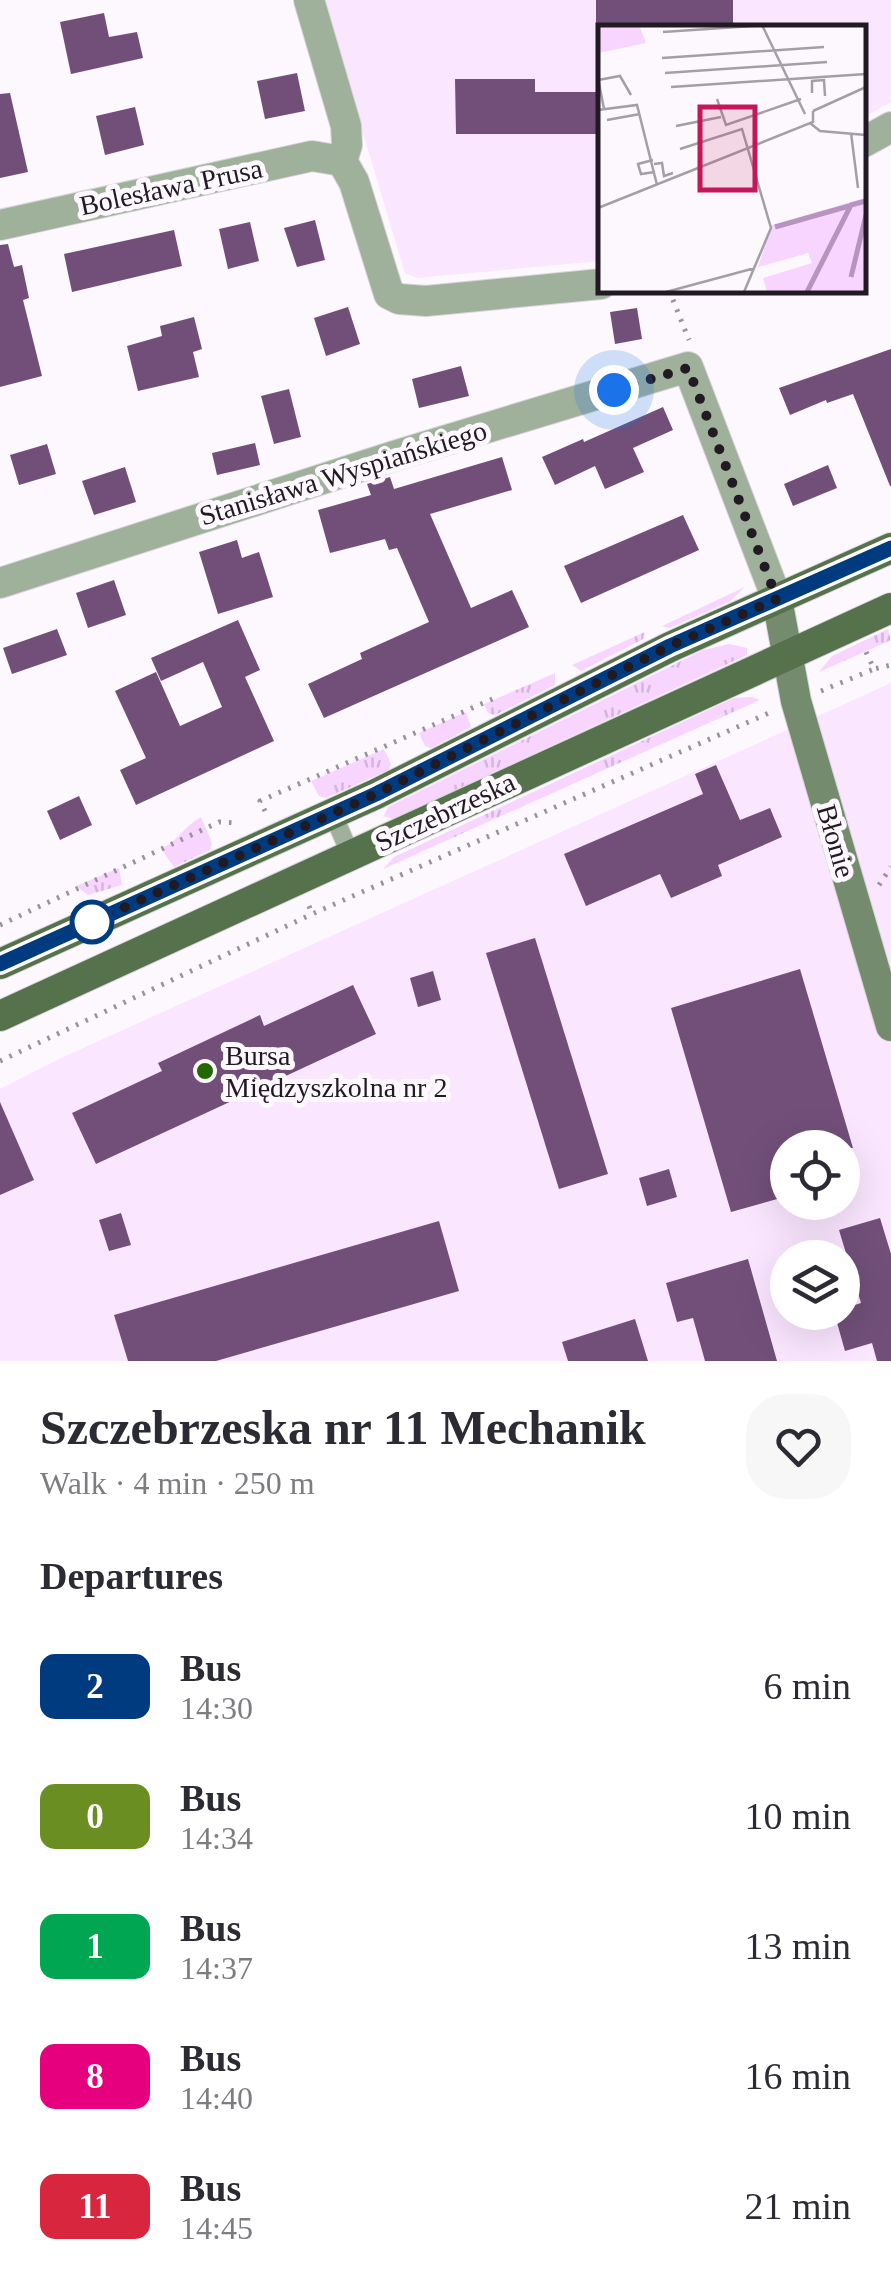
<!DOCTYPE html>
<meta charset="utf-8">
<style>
body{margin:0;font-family:"Times New Roman",serif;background:#f7f7f7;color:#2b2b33;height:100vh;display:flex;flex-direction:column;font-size:38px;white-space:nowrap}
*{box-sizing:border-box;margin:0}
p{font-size:32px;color:#7c7c81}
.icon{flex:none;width:55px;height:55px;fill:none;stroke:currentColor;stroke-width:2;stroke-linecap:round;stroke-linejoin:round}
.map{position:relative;height:1361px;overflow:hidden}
.sheet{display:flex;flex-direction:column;background:#fff;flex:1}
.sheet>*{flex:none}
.badge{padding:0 20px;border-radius:15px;font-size:35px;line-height:65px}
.buttons{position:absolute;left:770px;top:1130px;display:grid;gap:20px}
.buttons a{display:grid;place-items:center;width:90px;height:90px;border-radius:50%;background:#fff;box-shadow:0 10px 40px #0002;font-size:50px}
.you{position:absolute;width:50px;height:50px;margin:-25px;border:8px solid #fff;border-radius:50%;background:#1a73e8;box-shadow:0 0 0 15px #1a73e833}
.map>.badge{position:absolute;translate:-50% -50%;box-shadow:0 0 0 5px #fff}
h2{padding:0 40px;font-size:38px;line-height:90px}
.round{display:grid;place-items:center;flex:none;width:105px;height:105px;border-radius:40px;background:#f7f7f7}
.headline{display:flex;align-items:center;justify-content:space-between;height:170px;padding:0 40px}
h1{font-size:48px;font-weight:600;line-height:75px}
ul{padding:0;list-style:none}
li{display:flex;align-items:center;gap:30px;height:130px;padding:0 40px}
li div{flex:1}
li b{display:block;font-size:38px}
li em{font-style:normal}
li .badge{min-width:110px;font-weight:700;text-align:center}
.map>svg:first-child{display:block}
.built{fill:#fae6ff;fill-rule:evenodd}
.grass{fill:url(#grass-tufts)}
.building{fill:#714f79}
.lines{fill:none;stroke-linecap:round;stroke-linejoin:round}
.lane-casing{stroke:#d9d4da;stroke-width:20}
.street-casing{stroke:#d9d4da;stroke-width:32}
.secondary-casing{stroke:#d9d4da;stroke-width:32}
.primary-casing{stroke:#d9d4da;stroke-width:32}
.path{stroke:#99949a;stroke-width:5;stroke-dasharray:2.5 8;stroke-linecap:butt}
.lane{stroke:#9fb09b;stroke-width:18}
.street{stroke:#9fb09b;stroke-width:30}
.secondary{stroke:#748c6d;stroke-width:30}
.primary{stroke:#55724d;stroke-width:30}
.line-casing{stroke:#fff;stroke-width:22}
.line{stroke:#003b80;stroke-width:15}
.walk{stroke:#211a23;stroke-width:10;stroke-dasharray:0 18}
.stop-dot{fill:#fff;stroke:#003b80;stroke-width:5}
.poi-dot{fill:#216800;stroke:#fcf8fd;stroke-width:4}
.labels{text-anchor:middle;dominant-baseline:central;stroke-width:10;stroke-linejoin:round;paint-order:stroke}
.street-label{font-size:28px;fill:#211a23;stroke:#fcf8fd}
.poi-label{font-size:28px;fill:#211a23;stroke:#fcf8fd;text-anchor:start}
.inset-river{fill:none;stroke:#b793c0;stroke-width:5}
.inset-road{fill:none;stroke:#a49fa6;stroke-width:2.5}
.view{fill:#c2185b;fill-opacity:0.15;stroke:#c2185b;stroke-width:5}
.inset-edge{fill:none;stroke:#211a23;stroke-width:5}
</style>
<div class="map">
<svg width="891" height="1361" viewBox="0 0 891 1361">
<defs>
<pattern id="grass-tufts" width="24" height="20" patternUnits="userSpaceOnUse" patternTransform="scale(2.5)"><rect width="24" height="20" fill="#f7d5ff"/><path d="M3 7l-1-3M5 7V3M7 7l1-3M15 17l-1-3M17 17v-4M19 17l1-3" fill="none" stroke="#d3b6da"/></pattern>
</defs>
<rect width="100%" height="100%" fill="#fcf8fd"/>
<g class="built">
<path d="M323,0H891V102L864,117V28H601V261L417,278L405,273Z"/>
<path d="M891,683V1361H0V1089L61,1058ZM788,1148H842V1202H788ZM788,1258H842V1312H788Z"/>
</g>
<g class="grass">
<path d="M745,587L729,602L669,628L662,626Z"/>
<path d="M888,629L891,640L819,672L832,656Z"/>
<path d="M645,632L643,639L581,671L572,665Z"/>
<path d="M729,644L747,648V655L393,819L384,816L388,807L703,650Z"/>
<path d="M555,673V685L495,715L488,713L484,704Z"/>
<path d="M752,697L760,700L383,869L394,857L734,698Z"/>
<path d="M466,712L471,727L431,748L425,746L419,733Z"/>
<path d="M384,749L391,764L389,770L326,798L319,796L311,781Z"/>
<path d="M201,817L212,843L210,850L174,867L161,849C178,841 184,826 201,817Z"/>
<path d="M119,868L122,885L88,895L76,886Z"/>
</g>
<g class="building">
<rect x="596" y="0" width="137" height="28"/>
<path d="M104,13L109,37L137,32L143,58L71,74L60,22Z"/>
<path d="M297,73L305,111L265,119L257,81Z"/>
<path d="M455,79H535V92H601V134H456Z"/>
<path d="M10,93L28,172L0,178V94Z"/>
<path d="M135,107L144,145L105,155L96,116Z"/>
<path d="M315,220L325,260L297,267L284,228Z"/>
<path d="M250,222L259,261L228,269L219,229Z"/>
<path d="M174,230L182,266L72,292L64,254Z"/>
<path d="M8,244L14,267L22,265L29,298L23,300L42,376L0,387V245Z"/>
<path d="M348,307L360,344L326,356L314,318Z"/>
<path d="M637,308L642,339L615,344L610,312Z"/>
<path d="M194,317L202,349L193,352L199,377L138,391L127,346L162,336L160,326Z"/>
<path d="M891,349V486H890L853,394L827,403L826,400L790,415L779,388Z"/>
<path d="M461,366L469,396L419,408L412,379Z"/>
<path d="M289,389L301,437L274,444L261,396Z"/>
<path d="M663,407L673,430L633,448L644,472L605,489L595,466L555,485L542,457L583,439L584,442Z"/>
<path d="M255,443L260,465L217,475L212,453Z"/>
<path d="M47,444L56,474L19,485L10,455Z"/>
<path d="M502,457L512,490L430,514L471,608L512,590L529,627L324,718L308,684L362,659L360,653L429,622L397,548L389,550L385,539L330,553L318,510L371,495L367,484L390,477L394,489Z"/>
<path d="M828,465L837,488L793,506L784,484Z"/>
<path d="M125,467L136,502L94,515L82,481Z"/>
<path d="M683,515L699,550L581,603L564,566Z"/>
<path d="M237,540L242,558L259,552L273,597L218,614L199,552Z"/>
<path d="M114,580L126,615L88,628L76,593Z"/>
<path d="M238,620L260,670L245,677L274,741L136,805L120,770L146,758L115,691L156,672L180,726L222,707L203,662L161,681L151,658Z"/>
<path d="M57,629L67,655L12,674L3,648Z"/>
<path d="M716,765L740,820L770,808L782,837L718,865L722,876L671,898L660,874L586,906L564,854L703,794L695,774Z"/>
<path d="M79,796L92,825L60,840L47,811Z"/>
<path d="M535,938L608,1174L559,1189L486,953Z"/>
<path d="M800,969L853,1148H788V1196L731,1212L671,1008Z"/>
<path d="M433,971L441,1000L418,1007L410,978Z"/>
<path d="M353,985L376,1034L96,1164L72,1113L162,1071L158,1063L260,1015L264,1026Z"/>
<path d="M0,1102L34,1180L0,1195Z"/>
<path d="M669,1169L677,1197L647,1206L639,1178Z"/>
<path d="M121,1213L131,1245L109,1251L99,1220Z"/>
<path d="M880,1218L891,1254V1361H877L872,1343L845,1351L834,1312H842V1309L861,1303L839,1230Z"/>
<path d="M439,1221L459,1291L216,1361H128L114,1315Z"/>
<path d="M748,1259L777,1361H705L693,1318L677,1322L666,1283Z"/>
<path d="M635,1319L648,1361H568L562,1342Z"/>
</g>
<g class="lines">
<defs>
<path id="lane" d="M333,814L351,856"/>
<g id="street">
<path d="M309,0L346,126L347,145L342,161L354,182L389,294L399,299L426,301L601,284"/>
<path d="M864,142L891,127"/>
<path d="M0,225L312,156L342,161"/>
<path d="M0,583L394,456L688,367L777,599"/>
</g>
<path id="secondary" d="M777,599L796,701L891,1026"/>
<g id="primary">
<path d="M0,964L376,794L670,647L891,548"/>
<path d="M0,1016L891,608"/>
</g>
</defs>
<use href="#lane" class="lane-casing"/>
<use href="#street" class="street-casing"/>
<use href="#secondary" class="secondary-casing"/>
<use href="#primary" class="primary-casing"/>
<g class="path">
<path d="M669,290L689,340"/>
<path d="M866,652L874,669L891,665"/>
<path d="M821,691L874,669"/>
<path d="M265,811L260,801L497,697"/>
<path d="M879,885L891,867"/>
<path d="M309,906L312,914L769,713"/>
<path d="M0,925L219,822L239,823"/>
<path d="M0,1061L312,914"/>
</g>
<use href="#lane" class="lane"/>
<use href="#street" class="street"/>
<use href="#secondary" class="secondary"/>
<use href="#primary" class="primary"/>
</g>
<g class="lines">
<defs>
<path id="line" d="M0,964L376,794L670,646L891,548"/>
</defs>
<use href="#line" class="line-casing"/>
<use href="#line" class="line"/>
<path class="walk" d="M92,922L376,794L670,646L777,599L688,368L614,390"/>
</g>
<circle class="stop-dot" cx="92" cy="922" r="20"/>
<circle class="poi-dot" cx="205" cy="1071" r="10"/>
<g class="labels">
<g class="street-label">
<text transform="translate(171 187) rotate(-12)">Bolesława Prusa</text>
<text transform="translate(343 473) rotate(-17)">Stanisława Wyspiańskiego</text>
<text transform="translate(445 812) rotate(-25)">Szczebrzeska</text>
<text transform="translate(836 841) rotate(74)">Błonie</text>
</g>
<g class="poi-label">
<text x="225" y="1055">Bursa<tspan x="225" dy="32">Międzyszkolna nr 2</tspan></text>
</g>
</g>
<g transform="translate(598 25)">
<rect width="268" height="268" fill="#fcf8fd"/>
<path d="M0,0H41L48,18L0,28ZM267,173V267H169L165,253L214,238L210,228L160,242L174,200Z" fill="#f7d5ff"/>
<path class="inset-river" d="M177,202L251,181M253,252L268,190M209,267L253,180L268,176"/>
<path class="inset-road" d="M164,0L207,89M65,7L171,0M64,33L226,22M67,48L229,37M0,53L6,84M0,55L22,51L33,70M73,62L268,49M214,68V56L226,55L227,71M119,74L128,100L203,74M0,85L39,80L59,160M215,86L268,62M9,95L42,89M212,98L222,106L268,110M78,101L123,92M253,108L260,163M82,124L144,104L173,203L146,267M55,135L40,139L43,149L57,147M56,139L64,138L66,151L75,148M0,183L215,97V86M68,267L157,243"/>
<path class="view" d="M102,82H157V165H102Z"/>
<rect width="268" height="268" class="inset-edge"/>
</g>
</svg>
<div class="buttons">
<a><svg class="icon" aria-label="locate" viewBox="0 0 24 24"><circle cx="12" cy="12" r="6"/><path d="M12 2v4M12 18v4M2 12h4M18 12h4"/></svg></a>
<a><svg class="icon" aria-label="layers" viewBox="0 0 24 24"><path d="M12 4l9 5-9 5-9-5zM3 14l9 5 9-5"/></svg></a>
</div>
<div class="you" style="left:614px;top:390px"></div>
</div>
<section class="sheet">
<div class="headline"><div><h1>Szczebrzeska nr 11 Mechanik</h1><p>Walk · 4 min · 250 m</p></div><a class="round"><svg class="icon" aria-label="heart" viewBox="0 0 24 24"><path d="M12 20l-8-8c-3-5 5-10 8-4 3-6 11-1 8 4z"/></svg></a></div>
<h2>Departures</h2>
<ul>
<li><span class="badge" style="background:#003b80;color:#fff">2</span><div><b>Bus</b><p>14:30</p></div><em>6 min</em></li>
<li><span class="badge" style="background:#6b8e23;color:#fff">0</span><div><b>Bus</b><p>14:34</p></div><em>10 min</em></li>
<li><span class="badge" style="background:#00a651;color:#fff">1</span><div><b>Bus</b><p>14:37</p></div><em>13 min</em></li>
<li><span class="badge" style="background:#e6007e;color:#fff">8</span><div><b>Bus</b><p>14:40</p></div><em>16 min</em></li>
<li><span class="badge" style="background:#d7263d;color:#fff">11</span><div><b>Bus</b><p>14:45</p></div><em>21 min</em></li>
</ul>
</section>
